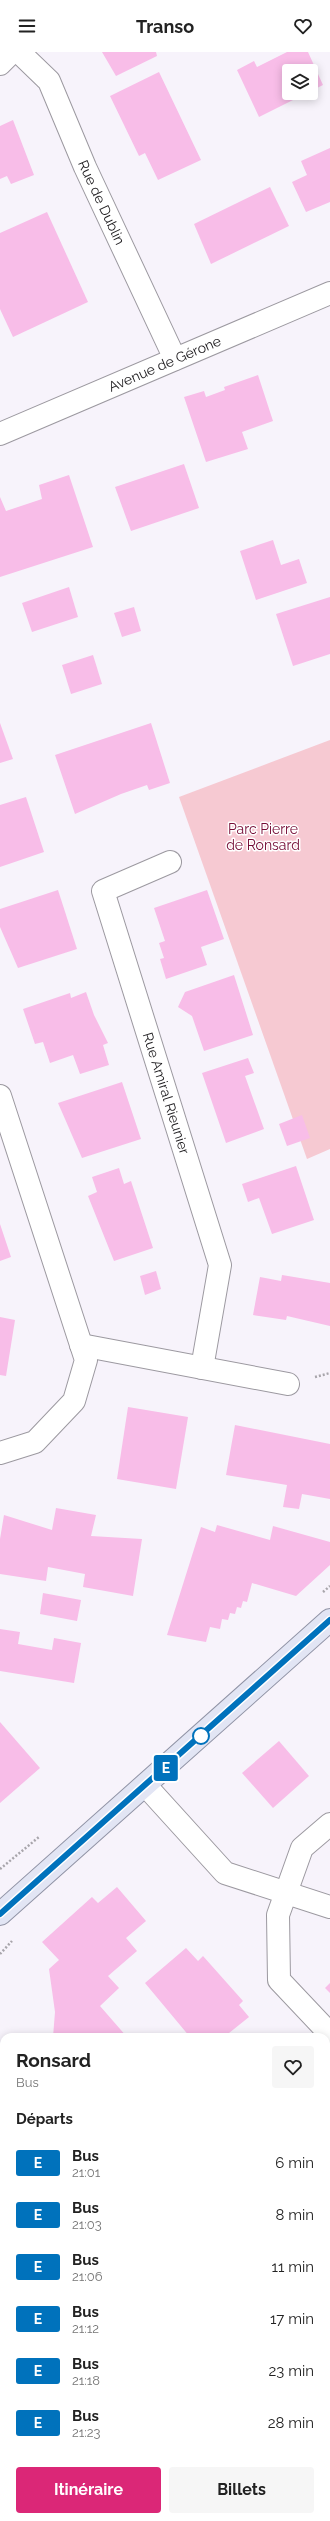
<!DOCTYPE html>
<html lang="fr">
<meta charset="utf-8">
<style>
body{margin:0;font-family:Raleway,sans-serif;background:#f6f6f6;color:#222;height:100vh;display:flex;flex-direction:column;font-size:15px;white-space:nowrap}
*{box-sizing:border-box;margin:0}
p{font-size:13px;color:#767676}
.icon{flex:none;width:22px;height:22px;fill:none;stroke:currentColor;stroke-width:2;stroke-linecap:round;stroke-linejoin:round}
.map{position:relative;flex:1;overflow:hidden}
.sheet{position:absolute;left:0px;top:1981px;width:330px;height:488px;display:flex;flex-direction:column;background:#fff;border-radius:12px 12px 0 0;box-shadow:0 2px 10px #0003}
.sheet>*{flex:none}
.badge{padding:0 8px;border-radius:3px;font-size:14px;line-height:26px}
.fabs{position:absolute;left:282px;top:12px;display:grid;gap:8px}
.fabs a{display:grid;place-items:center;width:36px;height:36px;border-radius:4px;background:#fff;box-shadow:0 2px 10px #0003;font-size:20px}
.map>.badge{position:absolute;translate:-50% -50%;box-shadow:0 0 0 2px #fff}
h2{padding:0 16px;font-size:15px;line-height:36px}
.round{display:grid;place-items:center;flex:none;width:42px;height:42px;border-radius:4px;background:#f6f6f6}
.summary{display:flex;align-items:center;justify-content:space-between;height:68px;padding:0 16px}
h1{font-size:19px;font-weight:700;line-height:30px}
.button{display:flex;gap:8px;margin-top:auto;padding:8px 16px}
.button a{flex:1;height:46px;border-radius:4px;background:#db2777;color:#fff;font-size:16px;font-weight:700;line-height:46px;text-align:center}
.button a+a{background:#f6f6f6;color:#222}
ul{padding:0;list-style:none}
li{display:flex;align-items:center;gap:12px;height:52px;padding:0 16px}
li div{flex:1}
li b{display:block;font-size:15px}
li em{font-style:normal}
li .badge{min-width:44px;font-weight:700;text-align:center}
header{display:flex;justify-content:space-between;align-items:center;height:52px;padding:0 16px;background:#fff;font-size:18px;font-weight:700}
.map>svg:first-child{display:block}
.green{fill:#f6c9d2}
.building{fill:#f8bde8}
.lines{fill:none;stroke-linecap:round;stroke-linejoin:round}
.minor-casing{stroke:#9c99a0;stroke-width:24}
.major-casing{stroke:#9093a5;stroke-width:24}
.path{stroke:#a8a5ab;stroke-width:2.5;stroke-dasharray:2 2;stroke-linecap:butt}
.minor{stroke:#fff;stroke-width:22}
.major{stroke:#e2e5f4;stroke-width:22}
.line-casing{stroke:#fff;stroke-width:9}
.line{stroke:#0072bc;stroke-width:6}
.stop-dot{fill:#fff;stroke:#0072bc;stroke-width:2}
.labels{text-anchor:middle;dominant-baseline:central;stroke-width:3;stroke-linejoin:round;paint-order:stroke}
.street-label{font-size:14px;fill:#1d1b1e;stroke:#fff}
.park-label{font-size:14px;fill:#740a34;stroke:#fff}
</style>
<header><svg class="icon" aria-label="menu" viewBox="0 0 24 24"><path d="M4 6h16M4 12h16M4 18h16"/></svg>Transo<svg class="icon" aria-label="heart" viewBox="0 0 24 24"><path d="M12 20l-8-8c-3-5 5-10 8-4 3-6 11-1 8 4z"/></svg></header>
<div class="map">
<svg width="330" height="2469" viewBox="0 0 330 2469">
<rect width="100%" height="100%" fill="#f7f3fb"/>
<path class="green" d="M330,688V1097L307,1107L179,745Z"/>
<g class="building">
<path d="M102,0H156L157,4L116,24Z"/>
<path d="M287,0H308L323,33L311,39V19H289V41H307L259,65L237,18L254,9L257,15Z"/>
<path d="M159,20L201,108L158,128L145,101L139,104L110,44Z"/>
<path d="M13,68L34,123L11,132L7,124L0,127V74Z"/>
<path d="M330,96V150L306,160L292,130L307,123L301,109Z"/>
<path d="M270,135L289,174L211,212L194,172Z"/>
<path d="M47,160L88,250L13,285L0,257V181Z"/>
<path d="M258,323L273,369L242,380L248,397L206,410L184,345L204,339L206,345L225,338L224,335Z"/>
<path d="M184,412L199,456L131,479L115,435Z"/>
<path d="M69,423L93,495L0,525V445L6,459L42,447L39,433Z"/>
<path d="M273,488L281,513L299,507L307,531L256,548L240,499Z"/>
<path d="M69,535L78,565L32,580L22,551Z"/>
<path d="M330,545V602L293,614L276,562Z"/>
<path d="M134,555L141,579L122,585L114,561Z"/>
<path d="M93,603L102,632L71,642L62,613Z"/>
<path d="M0,671L13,707L0,711Z"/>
<path d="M151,671L170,731L149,738L147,733L121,742L75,762L55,703Z"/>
<path d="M26,745L44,800L0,815V753Z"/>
<path d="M58,838L77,897L18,916L0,875V857Z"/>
<path d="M207,838L224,887L201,895L207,913L166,927L160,907L164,906L159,891L165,889L154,856Z"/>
<path d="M234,923L253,983L204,999L192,964L178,955L185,940Z"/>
<path d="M86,940L94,963L108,991L103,993L109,1013L80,1022L73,1003L50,1011L43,990L35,992L23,957L70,941L71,946Z"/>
<path d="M248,1006L254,1021L245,1024L264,1077L226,1091L202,1021Z"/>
<path d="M122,1030L141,1087L82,1106L58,1051Z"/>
<path d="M302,1063L310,1086L287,1094L279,1072Z"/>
<path d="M296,1114L314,1168L272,1182L259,1146L248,1150L242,1132Z"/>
<path d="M119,1116L124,1132L131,1129L153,1196L114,1209L88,1144L97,1140L92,1125Z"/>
<path d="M0,1172L11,1205L0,1209Z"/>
<path d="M156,1219L161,1237L145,1243L140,1224Z"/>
<path d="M282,1223L330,1231V1274L287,1264L286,1268L253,1263L260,1225L281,1229Z"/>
<path d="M0,1265L15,1268L6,1324L0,1323Z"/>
<path d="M128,1355L188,1365L176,1437L117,1427Z"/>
<path d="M235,1373L330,1392V1447L302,1442L299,1457L283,1455L287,1433L226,1423Z"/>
<path d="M56,1456L96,1463L91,1484L142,1487L133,1544L83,1535L85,1522L48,1515L46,1529L0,1522V1487L4,1463L52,1478Z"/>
<path d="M217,1473L270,1488L273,1474L330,1490V1513L296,1544L252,1531L247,1550L243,1549L241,1556L237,1555L235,1562L230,1561L228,1568L222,1567L220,1577L210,1575L206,1590L167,1583L201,1475L215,1480Z"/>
<path d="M43,1541L81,1548L77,1569L40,1562Z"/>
<path d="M0,1577L20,1580L18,1592L52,1598L54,1586L81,1591L74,1631L0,1619Z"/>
<path d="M0,1670L40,1716L0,1751Z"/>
<path d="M279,1689L309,1724L273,1756L242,1721Z"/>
<path d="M117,1835L146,1869L126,1886L137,1899L108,1924L119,1936L100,1954L127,1985H53L55,1960L49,1917L59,1908L42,1890L92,1845L98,1851Z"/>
<path d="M186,1896L198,1909L203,1904L243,1949L239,1953L249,1965L224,1985H190L145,1931Z"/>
<path d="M330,1931V1941L325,1936Z"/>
<path d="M4,2077V2113L0,2109V2081Z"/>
<path d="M326,2145L330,2150V2163L326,2167Z"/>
<path d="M326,2286L330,2291V2306L326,2309Z"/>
<path d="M240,2465H246L249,2469H236Z"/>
</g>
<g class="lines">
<defs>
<g id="minor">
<path id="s1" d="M19,0L49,29L85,115L175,307"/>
<path d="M0,12L12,0"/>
<path id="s2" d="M0,382L330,241"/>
<path id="s3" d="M170,810L103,839L220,1213L202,1316"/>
<path d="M0,1044L86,1308L74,1349L35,1390L0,1401"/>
<path d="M81,1293L288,1332"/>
<path d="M146,1734L225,1821L330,1855"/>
<path d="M330,1772L302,1796L278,1863L279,1928L330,1982"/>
<path d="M0,2232L4,2231"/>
<path d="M326,2432L330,2437"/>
</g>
<path id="major" d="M0,1862L330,1568"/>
</defs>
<use href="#minor" class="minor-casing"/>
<use href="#major" class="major-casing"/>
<g class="path">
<path d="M315,1325L330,1321"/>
<path d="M323,1540L330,1534"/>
<path d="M0,1817L39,1785"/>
<path d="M0,1902L12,1889"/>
</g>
<use href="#minor" class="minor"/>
<use href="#major" class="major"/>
</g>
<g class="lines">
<defs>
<path id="line" d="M0,1862L330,1568"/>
</defs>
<use href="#line" class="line-casing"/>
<use href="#line" class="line"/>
</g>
<circle class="stop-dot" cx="201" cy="1684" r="8"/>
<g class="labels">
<g class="street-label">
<text stroke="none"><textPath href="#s1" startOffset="174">Rue de Dublin</textPath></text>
<text stroke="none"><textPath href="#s2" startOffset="179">Avenue de Gérone</textPath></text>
<text stroke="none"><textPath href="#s3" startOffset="285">Rue Amiral Rieunier</textPath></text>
</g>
<g class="park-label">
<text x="263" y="777">Parc Pierre<tspan x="263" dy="16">de Ronsard</tspan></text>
</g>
</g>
</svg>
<div class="fabs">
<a><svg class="icon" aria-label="layers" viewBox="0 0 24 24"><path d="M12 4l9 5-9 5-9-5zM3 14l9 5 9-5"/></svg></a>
</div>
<b class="badge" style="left:166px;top:1716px;background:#0072bc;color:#fff">E</b>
<section class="sheet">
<div class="summary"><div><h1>Ronsard</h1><p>Bus</p></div><a class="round"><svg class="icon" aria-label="heart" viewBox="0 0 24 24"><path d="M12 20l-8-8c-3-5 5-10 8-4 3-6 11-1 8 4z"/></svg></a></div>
<h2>Départs</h2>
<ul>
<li><span class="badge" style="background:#0072bc;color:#fff">E</span><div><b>Bus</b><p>21:01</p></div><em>6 min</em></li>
<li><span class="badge" style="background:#0072bc;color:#fff">E</span><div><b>Bus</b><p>21:03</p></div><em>8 min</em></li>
<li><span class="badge" style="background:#0072bc;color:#fff">E</span><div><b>Bus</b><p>21:06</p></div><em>11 min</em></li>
<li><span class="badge" style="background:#0072bc;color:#fff">E</span><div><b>Bus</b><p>21:12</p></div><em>17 min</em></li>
<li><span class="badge" style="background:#0072bc;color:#fff">E</span><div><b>Bus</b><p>21:18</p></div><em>23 min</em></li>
<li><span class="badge" style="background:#0072bc;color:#fff">E</span><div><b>Bus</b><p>21:23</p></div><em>28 min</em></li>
</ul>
<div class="button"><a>Itinéraire</a><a>Billets</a></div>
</section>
</div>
